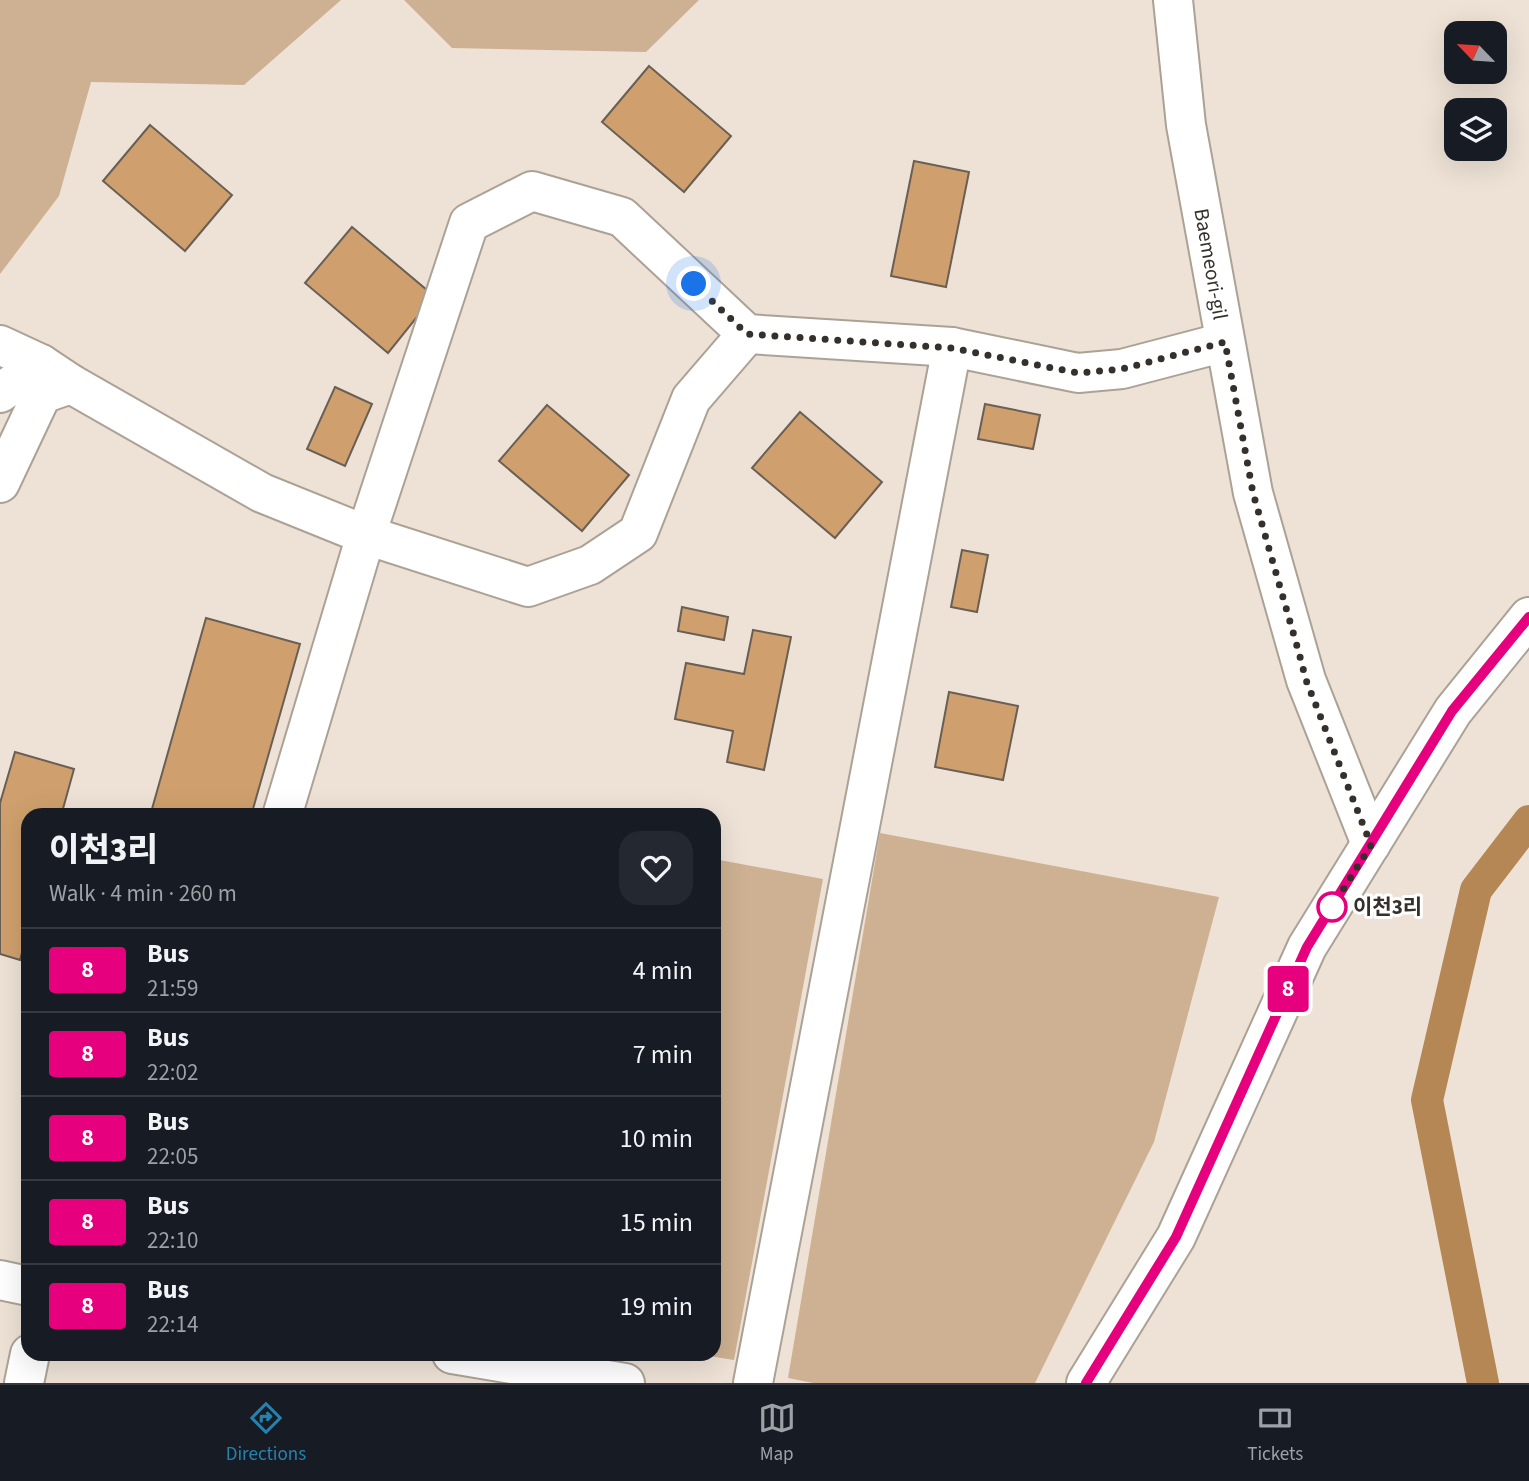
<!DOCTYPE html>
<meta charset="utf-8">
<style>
body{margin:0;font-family:"Source Sans 3","Noto Sans KR",sans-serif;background:#242831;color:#f1f3f6;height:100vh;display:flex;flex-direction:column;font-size:26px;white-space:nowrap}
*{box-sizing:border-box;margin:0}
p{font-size:23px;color:#9ea1a6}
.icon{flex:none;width:38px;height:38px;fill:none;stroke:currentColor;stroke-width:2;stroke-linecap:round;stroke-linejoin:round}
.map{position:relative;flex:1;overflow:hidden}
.sheet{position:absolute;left:21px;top:808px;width:700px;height:553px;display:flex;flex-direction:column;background:#171b24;border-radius:21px;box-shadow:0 7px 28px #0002}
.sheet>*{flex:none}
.badge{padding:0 14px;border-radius:5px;font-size:24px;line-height:46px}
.needle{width:46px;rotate:295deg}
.fabs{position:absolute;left:1444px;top:21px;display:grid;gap:14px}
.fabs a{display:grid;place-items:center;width:63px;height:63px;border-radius:14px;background:#171b24;box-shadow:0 7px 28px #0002;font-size:35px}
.you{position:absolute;width:35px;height:35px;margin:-18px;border:5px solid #fff;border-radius:50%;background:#1a73e8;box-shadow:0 0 0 10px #1a73e833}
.map>.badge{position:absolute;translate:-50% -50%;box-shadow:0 0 0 4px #fff}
.round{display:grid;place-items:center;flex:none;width:74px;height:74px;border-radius:21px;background:#242831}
.head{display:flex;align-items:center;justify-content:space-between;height:119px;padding:0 28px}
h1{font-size:33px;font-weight:800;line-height:52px}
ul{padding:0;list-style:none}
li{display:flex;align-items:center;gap:21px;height:84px;padding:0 28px;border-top:2px solid #363941}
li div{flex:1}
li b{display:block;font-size:26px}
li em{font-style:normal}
li .badge{min-width:77px;font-weight:700;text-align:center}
.tab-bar{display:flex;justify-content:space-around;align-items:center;height:98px;border-top:2px solid #363941;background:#171b24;font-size:19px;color:#9ea1a6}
.tab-bar a{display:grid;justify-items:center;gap:4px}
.tab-bar .selected{color:#2582ae}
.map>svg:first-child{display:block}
.green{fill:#ceb192}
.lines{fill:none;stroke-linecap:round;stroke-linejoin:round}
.canal{stroke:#b48754;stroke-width:32}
.building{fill:#cfa06d;stroke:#695f55;stroke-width:2}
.minor-casing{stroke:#aca195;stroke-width:42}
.major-casing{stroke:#aca195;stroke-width:42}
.minor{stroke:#fff;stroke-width:38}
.major{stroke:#fff;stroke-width:38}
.line-casing{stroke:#fff;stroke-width:16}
.line{stroke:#e6007e;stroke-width:10}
.walk{stroke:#35302c;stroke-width:7;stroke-dasharray:0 12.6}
.stop-dot{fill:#fff;stroke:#e6007e;stroke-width:3.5}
.labels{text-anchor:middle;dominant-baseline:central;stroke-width:6;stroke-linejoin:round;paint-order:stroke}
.street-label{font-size:21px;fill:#35302c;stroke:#fff}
.stop-label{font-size:21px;font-weight:bold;fill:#35302c;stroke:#fff;text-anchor:start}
</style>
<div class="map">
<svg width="1529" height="1383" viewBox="0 0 1529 1383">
<rect width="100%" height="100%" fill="#eee2d6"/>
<g class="green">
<path d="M0,0H341L244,85L91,82L59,196L0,274Z"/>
<path d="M404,0H699L646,52L452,48Z"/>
<path d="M880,833L1219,897L1154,1142L1035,1383H813L788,1378Z"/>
<path d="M714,859L823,879L734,1360L703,1355L714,1354Z"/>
</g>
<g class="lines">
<path class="canal" d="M1483,1383L1427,1100L1476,890L1529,821"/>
</g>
<g class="building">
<path d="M649,66L731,136L684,192L602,122Z"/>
<path d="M150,125L232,195L185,251L103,181Z"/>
<path d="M914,161L969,172L946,287L891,276Z"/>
<path d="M352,227L434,296L388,353L305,283Z"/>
<path d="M335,387L372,404L345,466L307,449Z"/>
<path d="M985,404L1040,415L1033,449L978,439Z"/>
<path d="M547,405L629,475L582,531L499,461Z"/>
<path d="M800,412L882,482L835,538L752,468Z"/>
<path d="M962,550L988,555L977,612L951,607Z"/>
<path d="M682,607L728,617L724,640L678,631Z"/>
<path d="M206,618L300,644L251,816H150Z"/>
<path d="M753,630L791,637L764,770L727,762L733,731L675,719L686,663L744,674Z"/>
<path d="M949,692L1018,706L1003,780L935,767Z"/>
<path d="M15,752L74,769L61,816H28V930L20,960L0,954V803Z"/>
</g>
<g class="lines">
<defs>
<g id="minor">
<path d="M1173,0L1186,125L1253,493L1306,680L1371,844"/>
<path d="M0,345L41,364L71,384L262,493L366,535L528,587L590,565L638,533L691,399L747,334"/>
<path d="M0,393L41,364"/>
<path d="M0,483L42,394L71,384"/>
<path d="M282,816L366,535L469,223L532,191L622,217L747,334L952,347L1078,373L1122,369L1225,342"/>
<path d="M0,1280L28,1286"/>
<path d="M452,1354L625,1383"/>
<path d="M24,1383L30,1354"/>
<path d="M753,1383L952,347"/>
</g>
<path id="major" d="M1086,1383L1176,1237L1307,947L1453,711L1529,617"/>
</defs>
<use href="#minor" class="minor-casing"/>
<use href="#major" class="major-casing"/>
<use href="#minor" class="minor"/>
<use href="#major" class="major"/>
</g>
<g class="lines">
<defs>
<path id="line" d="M1086,1383L1176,1237L1307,947L1452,711L1529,617"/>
</defs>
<use href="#line" class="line-casing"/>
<use href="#line" class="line"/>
<path class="walk" d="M694,284L747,334L952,348L1078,373L1122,369L1225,342L1253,493L1299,653L1306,680L1371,845L1332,907"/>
</g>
<circle class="stop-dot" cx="1332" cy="907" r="14"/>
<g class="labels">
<g class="street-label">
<text transform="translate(1211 264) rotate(80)">Baemeori-gil</text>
</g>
<g class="stop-label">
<text x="1353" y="907">이천3리</text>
</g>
</g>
</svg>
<div class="fabs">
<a><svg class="needle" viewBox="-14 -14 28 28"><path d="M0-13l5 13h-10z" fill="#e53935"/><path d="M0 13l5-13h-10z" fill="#9ea1a6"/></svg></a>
<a><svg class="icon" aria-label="layers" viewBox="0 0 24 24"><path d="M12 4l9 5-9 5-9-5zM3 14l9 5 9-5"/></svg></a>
</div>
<div class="you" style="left:694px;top:284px"></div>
<b class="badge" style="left:1288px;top:989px;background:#e6007e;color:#fff">8</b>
<section class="sheet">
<div class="head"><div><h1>이천3리</h1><p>Walk · 4 min · 260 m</p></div><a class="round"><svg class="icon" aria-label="heart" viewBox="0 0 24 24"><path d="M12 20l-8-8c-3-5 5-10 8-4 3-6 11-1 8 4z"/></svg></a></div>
<ul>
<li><span class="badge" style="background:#e6007e;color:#fff">8</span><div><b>Bus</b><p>21:59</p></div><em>4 min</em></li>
<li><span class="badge" style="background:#e6007e;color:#fff">8</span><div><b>Bus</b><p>22:02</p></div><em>7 min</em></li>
<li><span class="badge" style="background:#e6007e;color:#fff">8</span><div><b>Bus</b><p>22:05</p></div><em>10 min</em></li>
<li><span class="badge" style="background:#e6007e;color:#fff">8</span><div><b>Bus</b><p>22:10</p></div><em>15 min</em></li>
<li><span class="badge" style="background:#e6007e;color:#fff">8</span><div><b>Bus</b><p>22:14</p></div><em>19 min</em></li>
</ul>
</section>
</div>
<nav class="tab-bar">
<a class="selected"><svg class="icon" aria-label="directions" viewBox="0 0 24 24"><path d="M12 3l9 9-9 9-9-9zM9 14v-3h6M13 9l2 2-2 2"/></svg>Directions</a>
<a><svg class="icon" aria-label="map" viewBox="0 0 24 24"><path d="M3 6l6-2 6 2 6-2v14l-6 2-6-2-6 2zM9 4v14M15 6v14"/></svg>Map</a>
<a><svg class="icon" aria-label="tickets" viewBox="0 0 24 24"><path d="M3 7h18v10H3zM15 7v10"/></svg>Tickets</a>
</nav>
